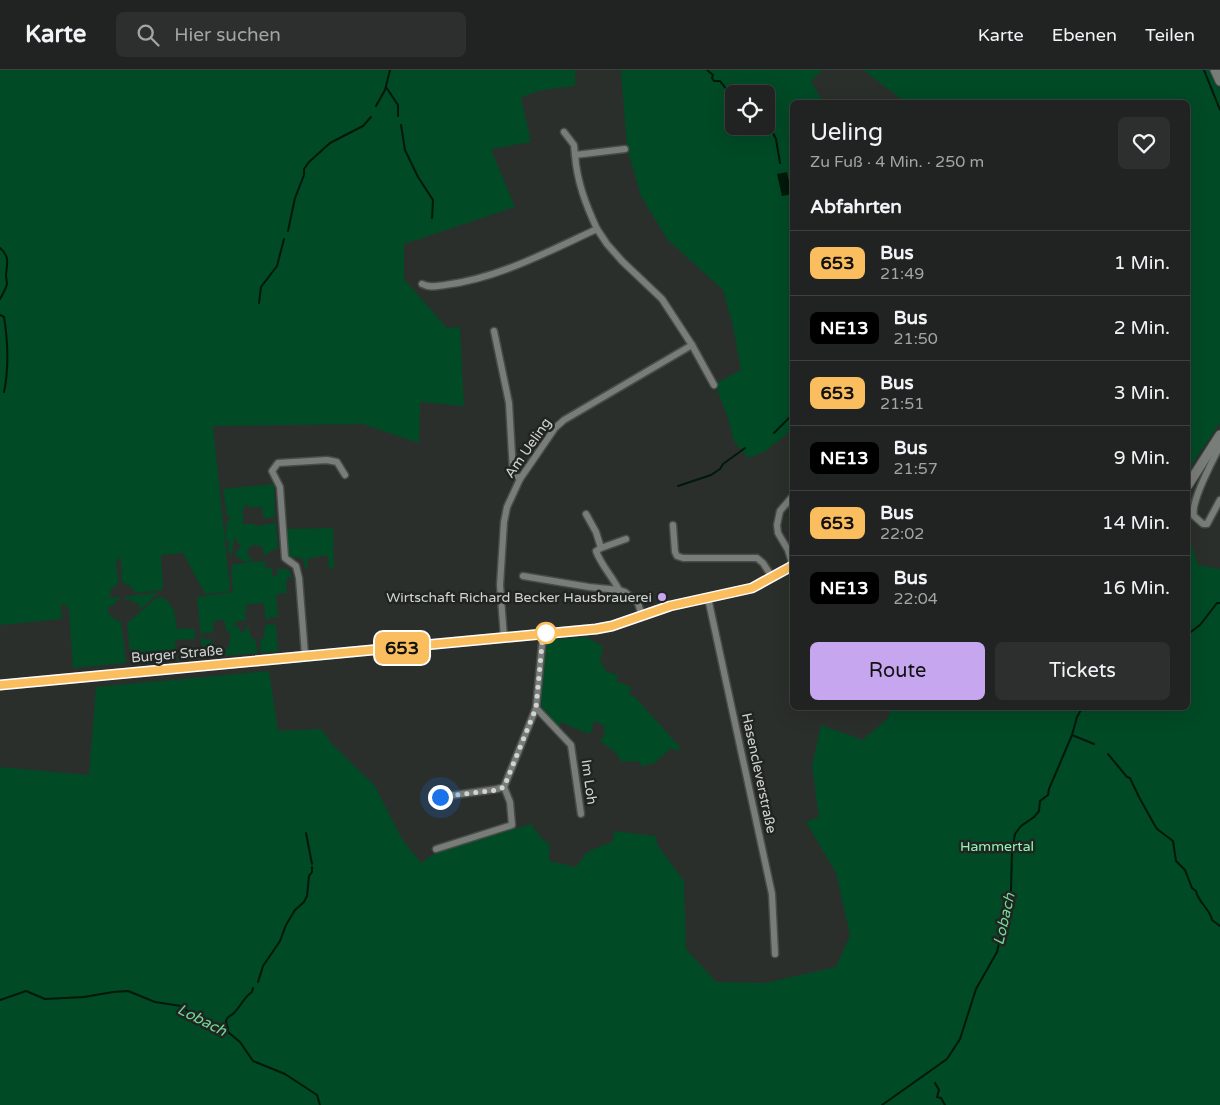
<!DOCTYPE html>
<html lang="de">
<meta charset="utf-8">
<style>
body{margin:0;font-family:"Varela Round",sans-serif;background:#2d2f2e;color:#f1f3f6;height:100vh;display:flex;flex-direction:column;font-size:19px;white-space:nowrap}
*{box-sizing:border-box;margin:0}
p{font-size:16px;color:#a2a4a5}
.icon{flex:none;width:28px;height:28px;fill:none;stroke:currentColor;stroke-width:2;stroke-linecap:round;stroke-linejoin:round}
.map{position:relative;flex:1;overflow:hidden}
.side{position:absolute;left:790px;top:30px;width:400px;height:610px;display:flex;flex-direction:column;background:#202321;border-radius:8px;box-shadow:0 5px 20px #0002,0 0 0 1px #3d403f}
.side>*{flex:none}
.badge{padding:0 10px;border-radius:8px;font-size:18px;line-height:32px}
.fabs{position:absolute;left:725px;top:15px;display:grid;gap:10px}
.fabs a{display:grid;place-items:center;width:50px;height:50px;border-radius:8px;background:#202321;box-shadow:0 5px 20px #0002,0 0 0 1px #3d403f;font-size:25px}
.you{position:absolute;width:25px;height:25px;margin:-12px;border:4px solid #fff;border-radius:50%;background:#1a73e8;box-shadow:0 0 0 8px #1a73e833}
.map>.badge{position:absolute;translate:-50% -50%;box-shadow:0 0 0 2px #fff}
h2{padding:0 20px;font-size:19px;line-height:45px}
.round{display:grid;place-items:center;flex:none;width:52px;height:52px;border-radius:8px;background:#2d2f2e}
.head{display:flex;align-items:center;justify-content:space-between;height:85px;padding:0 20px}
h1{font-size:24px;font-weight:600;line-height:38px}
.button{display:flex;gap:10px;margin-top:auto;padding:10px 20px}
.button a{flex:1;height:58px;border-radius:8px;background:#c7a6f0;color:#111;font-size:20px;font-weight:600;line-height:58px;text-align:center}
.button a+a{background:#2d2f2e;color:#f1f3f6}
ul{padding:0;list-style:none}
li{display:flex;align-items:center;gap:15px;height:65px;padding:0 20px;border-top:1px solid #3d403f}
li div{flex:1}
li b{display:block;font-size:19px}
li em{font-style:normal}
li .badge{min-width:55px;font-weight:700;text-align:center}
header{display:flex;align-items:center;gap:30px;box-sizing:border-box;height:70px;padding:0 25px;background:#202321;border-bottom:1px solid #3d403f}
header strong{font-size:24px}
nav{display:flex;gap:28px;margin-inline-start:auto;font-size:18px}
.search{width:350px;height:45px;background:#2d2f2e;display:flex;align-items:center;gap:12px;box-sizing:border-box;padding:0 18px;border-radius:8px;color:#a2a4a5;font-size:19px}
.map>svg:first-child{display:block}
.green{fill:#004a26;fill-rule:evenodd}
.water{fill:#02180a}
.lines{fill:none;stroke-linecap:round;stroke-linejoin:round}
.stream{stroke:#02180a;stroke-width:2}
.minor-casing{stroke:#484c49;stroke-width:9}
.secondary-casing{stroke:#484c49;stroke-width:11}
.minor{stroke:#787d7a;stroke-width:6}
.secondary{stroke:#787d7a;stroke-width:9}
.line-casing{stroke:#fff;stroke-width:11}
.line{stroke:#fbbe5e;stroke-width:8}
.walk{stroke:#d1d4d2;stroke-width:5;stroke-dasharray:0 9}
.poi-dot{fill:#c7a6f0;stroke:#212522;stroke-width:2}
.stop-dot{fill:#fff;stroke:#fbbe5e;stroke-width:2.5}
.labels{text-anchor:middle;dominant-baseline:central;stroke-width:5;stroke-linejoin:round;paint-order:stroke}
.street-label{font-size:14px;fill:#d1d4d2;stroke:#212522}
.poi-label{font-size:14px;fill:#d1d4d2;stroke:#212522;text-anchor:end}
.park-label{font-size:14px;fill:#90f6b3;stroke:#212522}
.water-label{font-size:15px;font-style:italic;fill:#72d897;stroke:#212522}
</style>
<header>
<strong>Karte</strong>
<div class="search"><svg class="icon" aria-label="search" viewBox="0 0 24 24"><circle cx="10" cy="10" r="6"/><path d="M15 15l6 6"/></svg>Hier suchen</div>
<nav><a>Karte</a><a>Ebenen</a><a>Teilen</a></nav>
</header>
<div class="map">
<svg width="1220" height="1035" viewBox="0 0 1220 1035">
<rect width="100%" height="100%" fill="#2b2f2c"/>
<g class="green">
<path d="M0,0H575V16C557,18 537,19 521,28L531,72L491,79L515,137L404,174V209L447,258L460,257L464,336L420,332L419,373L362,354L213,356L230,521L205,524L183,483L161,485L163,520L134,523L132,517L122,512C122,504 121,496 121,488L117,489L116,497L119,513L111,519L110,528L119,527L120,529L114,533L113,536L108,537V543L116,550L121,551L126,593L73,598L69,540L65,534H61L62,549L0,555Z"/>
<path d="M621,0H823L811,11L823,32H792V360L764,382L748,388L734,371L728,348L715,314L741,300L733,256L723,220L667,169L641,126L627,78ZM734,24H766V56H734Z"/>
<path d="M863,0H1212L1220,20V353L1194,391L1188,404V236C1192,226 1193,215 1188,206V32H903L904,31Z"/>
<path d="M274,414L275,448H266L263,447L262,437L250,438L249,435H245L244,440L242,441L244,450L242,454H255L256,456L276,453L278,479L273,480L262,487L264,481L261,476L254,475L249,477L247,483L249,488L252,487V491L245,492L235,485L241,475L237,473V468H234L232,485L228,481L229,473L225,468L227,450L230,451V447L227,446L223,419Z"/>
<path d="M333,458L334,498L329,499L328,485L307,489L308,498H305L303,489L296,487L290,489L289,488L285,459Z"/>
<path d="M1188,463L1198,495L1220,499V1035H0V697L89,705L96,617L269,601L278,661L321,659L332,674L375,716L402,769L421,793L437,782L531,754L544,771L548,772L550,779L549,791L576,797L587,782L613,771L614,761L655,766L658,776L684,811L686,879L716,912L765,913L836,897L850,865L836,803L806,752L819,747L812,696L821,655L863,670L888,648L891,638H1188Z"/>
<path d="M265,491V498H272L273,506H277L278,498L289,500L293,508L289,507L286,510L287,523L276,524L278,547H269V550H265V538L263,533L246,535V542L244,544L247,550L235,552L236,558L240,557L241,563L245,562L244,557H249C249,563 250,567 255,570L258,583L224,586L230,572V561H226L224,550L213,551V557H212L214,562L202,563L203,569H211L213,578L219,586L203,587L197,527L233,522L231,500L233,494Z"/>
<path d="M153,523H158L140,540L139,533H133L131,530L125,529V527Z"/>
<path d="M158,527L166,529L174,540L177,559L194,558L195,569L175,570L177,589L131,592L127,553Z"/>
<path d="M267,554L276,555L278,581L261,583L260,571L264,567L265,557Z"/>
<path d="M587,567L603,577L600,591L607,602L618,605L616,611L629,616L631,619L629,625L635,627L680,677L679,681L671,678L653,694H648L643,697L638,691C632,693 628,690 622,692L615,682L600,671L606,662L603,661L605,656L594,651L592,660L588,664L561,652L559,657L541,636L539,629L546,574L555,569Z"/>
</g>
<path class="water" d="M787,102L792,124L782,126L777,104Z"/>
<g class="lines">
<g class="stream">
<path d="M707,0L713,5L712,8L714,11H720L734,29"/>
<path d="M1204,0L1220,40"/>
<path d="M386,17L398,35V46"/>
<path d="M376,36L385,20L390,0"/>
<path d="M766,49L776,69L780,93"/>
<path d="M401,55L405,80L418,107L433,130L432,148"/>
<path d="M288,161L295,128L304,105V99L309,92L330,73L363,56L371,47"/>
<path d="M0,178C10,186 7,194 6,205C6,208 7,211 7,214C6,219 2,225 0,229"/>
<path d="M259,233L261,217L277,196L284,169"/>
<path d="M0,245L4,247C8,272 9,298 4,322"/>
<path d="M774,363L792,345"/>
<path d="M678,416L711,405L720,399L723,394L745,378"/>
<path d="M1188,564L1200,555L1217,533H1220"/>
<path d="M1072,665L1094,674"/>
<path d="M1108,684L1127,707L1130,708L1139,727L1154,754L1157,759L1173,771L1176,791L1185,800L1192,818L1196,821C1198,832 1210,839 1212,850L1220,856"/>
<path d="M306,763L312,794"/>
<path d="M258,912L263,896L280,871L286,855L295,840L304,832L307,826L309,806L312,802V797"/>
<path d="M0,930L26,921L45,929L84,927L113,922L128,921L155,932L181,936L202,952L228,962L240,972L253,991L285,1004L317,1025L320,1035"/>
<path d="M228,962C229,958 226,955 226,951C227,946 231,946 234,943C241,936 244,927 252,922L253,918"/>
<path d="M935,1013L939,1020L937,1027L941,1028L945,1035"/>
<path d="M882,1035L947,989L960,969L976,919L997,882L1011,820L1012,780L1015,764L1021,756L1034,747L1039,741L1040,731L1048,725L1049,719L1072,665L1077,647L1082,638"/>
</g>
<defs>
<g id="minor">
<path d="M564,62L574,75L575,85"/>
<path d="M597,159C586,135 577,112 575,85L625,79"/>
<path d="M422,214C429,218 437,216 445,215C499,208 547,182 597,159L607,174L622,191L662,229L692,275L564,350L555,358L531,393L520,409L507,437L504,452L500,515L504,568"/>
<path d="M494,261L509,333L513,402L520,409"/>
<path d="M692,275L714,315"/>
<path d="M1220,376C1213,390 1190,432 1194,446L1203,454H1207L1220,430"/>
<path d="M792,427L780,441L777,455L778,463L788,480L792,493"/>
<path d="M586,444L596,462L601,478L596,481C601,495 612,506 619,520"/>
<path d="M673,455L675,482L677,486L683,488H757L763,493L772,507"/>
<path d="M601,478L626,469"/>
<path d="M523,506L589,517L619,520L625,522L638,533L642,546"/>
<path d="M708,528L772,824L775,884"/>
<path d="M543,564L536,638L571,675L581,744"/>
<path d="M305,585L299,508L296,496L285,488L280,417L272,401L278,393L327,390L337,392L345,405"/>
<path d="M440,727L497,719L504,717L536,638"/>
<path d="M436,779L512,755L510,732L504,717"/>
</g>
<g id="secondary">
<path d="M1215,0L1220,11"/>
<path d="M1188,415L1220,365"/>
<path d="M0,615L596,559L612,556L670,536L752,518L792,496"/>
</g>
</defs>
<use href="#minor" class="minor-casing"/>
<use href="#secondary" class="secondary-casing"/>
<use href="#minor" class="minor"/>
<use href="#secondary" class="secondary"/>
</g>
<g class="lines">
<defs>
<path id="line" d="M0,615L596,559L612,556L670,536L752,518L792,496"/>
</defs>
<use href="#line" class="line-casing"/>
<use href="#line" class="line"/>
<path class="walk" d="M440,727L497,720L504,717L536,638L543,564L548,563H546"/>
</g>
<circle class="poi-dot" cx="662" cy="527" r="5"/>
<circle class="stop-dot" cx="546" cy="563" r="10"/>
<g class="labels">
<g class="street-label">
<text transform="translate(528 378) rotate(-55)">Am Ueling</text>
<text transform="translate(177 584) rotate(-5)">Burger Straße</text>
<text transform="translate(759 703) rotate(78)">Hasencleverstraße</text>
<text transform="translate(589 712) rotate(82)">Im Loh</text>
</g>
<g class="poi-label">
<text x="652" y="527">Wirtschaft Richard Becker Hausbrauerei</text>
</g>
<g class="park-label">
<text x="997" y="776">Hammertal</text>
</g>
<g class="water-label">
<text transform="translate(1004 849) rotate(-77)">Lobach</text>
<text transform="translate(202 950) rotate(27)">Lobach</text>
</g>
</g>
</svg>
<div class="fabs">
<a><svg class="icon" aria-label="locate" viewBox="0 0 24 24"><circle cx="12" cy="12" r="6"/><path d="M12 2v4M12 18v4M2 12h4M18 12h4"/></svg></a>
</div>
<div class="you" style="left:440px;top:727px"></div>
<b class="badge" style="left:402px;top:578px;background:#fbbe5e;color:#111">653</b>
<section class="side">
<div class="head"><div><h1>Ueling</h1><p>Zu Fuß · 4 Min. · 250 m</p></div><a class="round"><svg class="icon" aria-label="heart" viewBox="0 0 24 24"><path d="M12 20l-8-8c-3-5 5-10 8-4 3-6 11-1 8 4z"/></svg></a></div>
<h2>Abfahrten</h2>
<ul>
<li><span class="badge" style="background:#fbbe5e;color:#111">653</span><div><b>Bus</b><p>21:49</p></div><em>1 Min.</em></li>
<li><span class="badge" style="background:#000;color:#fff">NE13</span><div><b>Bus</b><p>21:50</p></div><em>2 Min.</em></li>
<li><span class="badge" style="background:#fbbe5e;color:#111">653</span><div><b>Bus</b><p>21:51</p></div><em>3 Min.</em></li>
<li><span class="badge" style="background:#000;color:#fff">NE13</span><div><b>Bus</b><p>21:57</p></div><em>9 Min.</em></li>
<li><span class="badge" style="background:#fbbe5e;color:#111">653</span><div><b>Bus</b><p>22:02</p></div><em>14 Min.</em></li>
<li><span class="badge" style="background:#000;color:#fff">NE13</span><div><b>Bus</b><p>22:04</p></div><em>16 Min.</em></li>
</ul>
<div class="button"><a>Route</a><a>Tickets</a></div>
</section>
</div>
